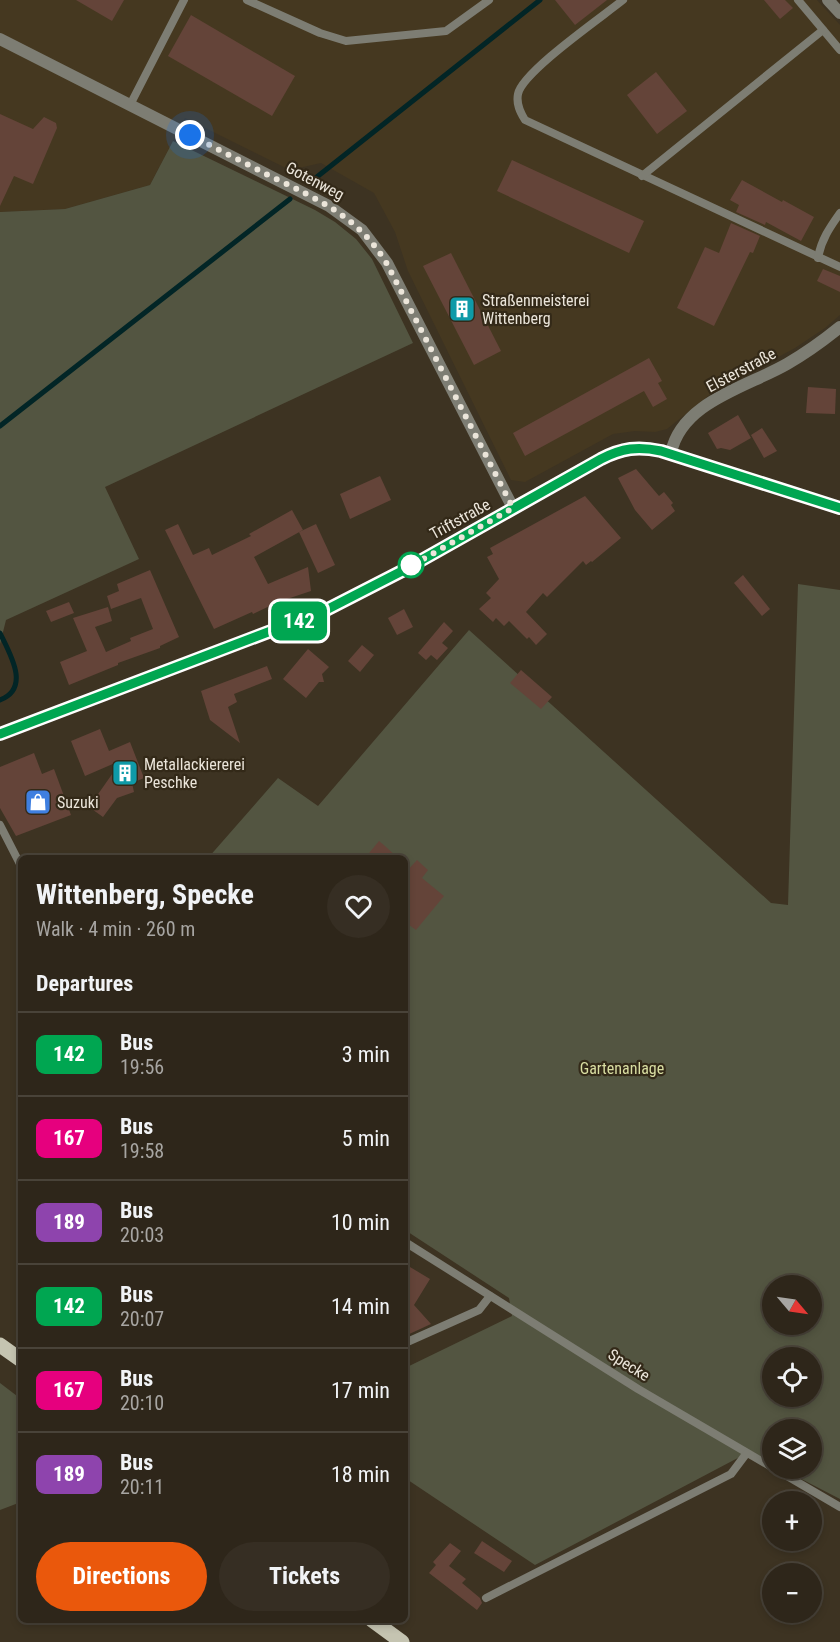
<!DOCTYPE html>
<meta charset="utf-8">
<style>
body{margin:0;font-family:"Roboto Condensed",sans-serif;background:#362e23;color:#f1f3f6;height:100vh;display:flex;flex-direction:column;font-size:22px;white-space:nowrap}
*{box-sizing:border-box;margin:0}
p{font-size:20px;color:#a7a5a2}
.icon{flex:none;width:33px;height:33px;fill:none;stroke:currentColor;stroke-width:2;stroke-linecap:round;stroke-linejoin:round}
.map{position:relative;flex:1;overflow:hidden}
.sheet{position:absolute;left:18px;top:855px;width:390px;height:768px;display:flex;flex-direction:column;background:#2e261a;border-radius:9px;box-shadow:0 3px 9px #0003,0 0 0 2px #494339}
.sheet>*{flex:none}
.badge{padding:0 12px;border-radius:9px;font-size:21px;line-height:39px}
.needle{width:39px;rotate:119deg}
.controls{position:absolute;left:762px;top:1275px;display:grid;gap:12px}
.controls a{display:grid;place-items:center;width:60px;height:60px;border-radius:50%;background:#2e261a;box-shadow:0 3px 9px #0003,0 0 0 2px #494339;font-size:30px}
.you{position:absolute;width:30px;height:30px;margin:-15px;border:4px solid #fff;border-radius:50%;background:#1a73e8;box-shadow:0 0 0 9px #1a73e833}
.map>.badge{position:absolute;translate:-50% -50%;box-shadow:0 0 0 3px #fff}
h2{padding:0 18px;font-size:22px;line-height:54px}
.round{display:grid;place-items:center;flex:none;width:63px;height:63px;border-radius:32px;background:#362e23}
.overview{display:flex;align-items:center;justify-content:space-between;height:102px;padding:0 18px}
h1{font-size:28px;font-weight:700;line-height:45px}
.button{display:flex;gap:12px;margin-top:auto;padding:12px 18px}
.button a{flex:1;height:69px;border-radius:36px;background:#ea580c;color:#fff;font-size:24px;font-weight:700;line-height:69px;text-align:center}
.button a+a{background:#362e23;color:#f1f3f6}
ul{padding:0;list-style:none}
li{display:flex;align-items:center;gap:18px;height:84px;padding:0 18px;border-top:2px solid #494339}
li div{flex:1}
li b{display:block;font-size:22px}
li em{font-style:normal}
li .badge{min-width:66px;font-weight:700;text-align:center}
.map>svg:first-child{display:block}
.built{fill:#453820}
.green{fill:#535541;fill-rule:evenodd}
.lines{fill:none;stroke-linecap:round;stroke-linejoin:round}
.stream{stroke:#022526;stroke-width:5}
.building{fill:#644439}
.service{stroke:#7d7d73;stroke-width:8}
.minor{stroke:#7d7d73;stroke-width:12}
.secondary{stroke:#a6a596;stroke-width:12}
.primary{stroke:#c5c4b1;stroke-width:15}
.line-casing{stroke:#fff;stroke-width:14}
.line{stroke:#00a651;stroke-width:9}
.walk{stroke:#ebe5da;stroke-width:6;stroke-dasharray:0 10.8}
.stop-dot{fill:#fff;stroke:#00a651;stroke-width:3}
.labels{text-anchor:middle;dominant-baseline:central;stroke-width:4.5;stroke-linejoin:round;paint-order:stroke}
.street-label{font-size:16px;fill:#ebe5da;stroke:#332918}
.poi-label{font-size:16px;fill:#ebe5da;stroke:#332918;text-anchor:start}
.park-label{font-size:16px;fill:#d9dea2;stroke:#332918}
</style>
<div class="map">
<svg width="840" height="1642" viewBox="0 0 840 1642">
<rect width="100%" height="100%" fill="#3d3322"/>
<path class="built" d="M0,0H817L840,25V315L825,328L795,348L713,392L667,429L655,432L635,431L613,434L525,482L511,480L408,271L395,232L374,193L321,163L290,170L185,118L150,185L65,209L0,212Z"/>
<g class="green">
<path d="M173,141L315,210L335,222L356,239L372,259L413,343L105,487L139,559L6,620L0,644V212L65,209L150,185Z"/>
<path d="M798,584L840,590V1499L782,1469L812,1468V1430H772V1463L751,1451L535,1565L405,1478V1368L512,1316L509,1298L405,1230V858H208L278,778L318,806L469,630L771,903L788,905ZM772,1286H812V1324H772ZM772,1358H812V1396H772Z"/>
<path d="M0,1383L21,1399V1502L0,1510Z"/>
</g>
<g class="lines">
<g class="stream">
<path d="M313,180L540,0"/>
<path d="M0,426L290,199"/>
<path d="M0,633C10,654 31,688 0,700"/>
</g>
</g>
<g class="building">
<path d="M76,0H124L112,21Z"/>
<path d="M555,0H607L575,25Z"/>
<path d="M764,0H785L793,8L780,19Z"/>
<path d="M191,15L295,76L272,116L168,56Z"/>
<path d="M656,72L687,111L657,134L627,95Z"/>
<path d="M0,114L33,129L44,117L56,123L57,128L33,184L14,176L0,206Z"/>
<path d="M512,160L644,221L629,253L497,191Z"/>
<path d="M742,180L782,202L783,200L814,217L801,241L766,222L765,225L736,212L739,205L730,200Z"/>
<path d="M731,223L760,236L753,253L750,252L714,326L677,308L705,247L719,253Z"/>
<path d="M451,253L501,351L474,365L423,266Z"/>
<path d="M823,269L840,276V292L817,281Z"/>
<path d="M649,358L662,381L658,383L667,399L653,407L644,391L525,456L513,433Z"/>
<path d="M808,387L836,389L835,414L806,413Z"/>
<path d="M738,415L751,438L730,450L721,448L717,449L708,433Z"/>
<path d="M762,428L777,451L764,458L751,435Z"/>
<path d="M636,469L659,496L664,492L673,503L671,505L675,511L652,530L635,510L618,478Z"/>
<path d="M380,476L391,500L350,519L340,494Z"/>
<path d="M585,496L621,538L592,562L591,561L586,565L583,561L547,597L543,593L526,612L547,634L536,645L529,637L527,639L509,621L504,626L496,618L493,622L479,609L491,598L486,593L499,579L487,557L493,554L490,548Z"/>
<path d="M292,510L303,530L254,557L268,584L308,567L311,591L278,602L253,614L252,612L214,629L165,530L178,524L193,555L209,548L212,555L251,536L249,534Z"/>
<path d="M316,524L335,565L318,573L299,532Z"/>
<path d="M150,570L179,637L160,646V648L118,663V665L69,685L60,662L87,651L73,618L108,607L112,621L95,627L106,652L131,641L130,638L153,629L141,598L111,609L107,596L119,591L117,584Z"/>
<path d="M743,575L770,609L762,616L734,583Z"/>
<path d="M69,602L74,613L51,622L46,611Z"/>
<path d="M404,609L413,627L397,635L388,618Z"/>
<path d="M444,622L453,631L442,643L448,648L437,660L431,655L426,660L418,653Z"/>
<path d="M362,645L374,655L360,672L348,661Z"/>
<path d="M308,649L329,667L322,674L324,682H319L306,698L283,679Z"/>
<path d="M267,666L272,679L234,694L237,702L228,707L240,743L210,720L201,691Z"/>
<path d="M521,670L552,697L541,709L510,683Z"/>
<path d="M100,729L109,751L130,742L144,778L132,783L134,792L117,798L103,817L89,807L122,760L85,776L71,741Z"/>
<path d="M34,753L42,774L54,769L71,815L16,836L0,808V767Z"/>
<path d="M379,841L385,846L398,858H365Z"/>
<path d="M417,860L428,870L422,878L444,896L416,930L405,922V873Z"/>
<path d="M405,1264L430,1279L414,1305L431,1324L405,1336Z"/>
<path d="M482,1541L512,1561L504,1572L474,1553Z"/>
<path d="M450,1543L461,1551L449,1566L466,1579L462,1583L480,1598L482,1603L477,1610L429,1573L436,1565L433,1562Z"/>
</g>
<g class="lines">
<g class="service">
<path d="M247,0L320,33L346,41L446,31L489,0"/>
<path d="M623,0C602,17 522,72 518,94C516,104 520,112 525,120L840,267"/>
<path d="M798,0L840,50"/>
<path d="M130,105L184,0"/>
<path d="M642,176L823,30"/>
<path d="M818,258C821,240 830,227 840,213"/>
<path d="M0,825L21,866"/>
<path d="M405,1242L638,1389L840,1507"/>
<path d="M405,1343L479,1310L490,1296"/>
<path d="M486,1598L731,1474L746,1454"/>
</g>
<g class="minor">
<path d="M828,0L840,13"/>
<path d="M0,39L329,206L362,230L387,263L513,508"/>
<path d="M671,453C681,402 747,387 787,364C806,353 824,340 840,327"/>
</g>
<path class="secondary" d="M0,734L326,610L404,570L601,459C622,448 638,446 661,451L840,508"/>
<g class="primary">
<path d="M0,1345L21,1360"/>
<path d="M372,1620L402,1642"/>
</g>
</g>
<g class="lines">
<defs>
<path id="line" d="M0,734L326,610L404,570L601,459C622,448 638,446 661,451L840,508"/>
</defs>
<use href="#line" class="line-casing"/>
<use href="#line" class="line"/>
<path class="walk" d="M190,135C217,149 245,163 272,177C319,200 359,217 387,264L513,508L404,570L411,565"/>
</g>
<defs>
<symbol id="building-square" viewBox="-11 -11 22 22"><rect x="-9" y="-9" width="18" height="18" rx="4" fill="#0f9aa8" stroke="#332918"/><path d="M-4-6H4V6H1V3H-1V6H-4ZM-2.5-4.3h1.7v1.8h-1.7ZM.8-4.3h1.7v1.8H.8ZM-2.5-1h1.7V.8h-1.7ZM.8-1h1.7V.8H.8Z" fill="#fff"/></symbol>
<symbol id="shop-square" viewBox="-11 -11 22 22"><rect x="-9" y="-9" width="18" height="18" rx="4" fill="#3f7fe0" stroke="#332918"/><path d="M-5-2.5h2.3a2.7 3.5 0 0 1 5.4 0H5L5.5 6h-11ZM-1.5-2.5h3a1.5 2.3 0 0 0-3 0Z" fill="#fff"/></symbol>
</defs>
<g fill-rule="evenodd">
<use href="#building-square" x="447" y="294" width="30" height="30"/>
<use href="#building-square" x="110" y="758" width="30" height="30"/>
<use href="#shop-square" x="23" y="787" width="30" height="30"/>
</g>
<circle class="stop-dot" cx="411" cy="565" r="12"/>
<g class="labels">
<g class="street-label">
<text transform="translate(315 181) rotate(28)">Gotenweg</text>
<text transform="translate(741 370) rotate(-28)">Elsterstraße</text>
<text transform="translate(460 519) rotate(-29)">Triftstraße</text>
<text transform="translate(629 1365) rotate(32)">Specke</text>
</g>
<g class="poi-label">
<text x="482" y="300">Straßenmeisterei<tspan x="482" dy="18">Wittenberg</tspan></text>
<text x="144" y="764">Metallackiererei<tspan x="144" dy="18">Peschke</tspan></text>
<text x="57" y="802">Suzuki</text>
</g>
<g class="park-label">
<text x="622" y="1068">Gartenanlage</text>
</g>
</g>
</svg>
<div class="controls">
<a><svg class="needle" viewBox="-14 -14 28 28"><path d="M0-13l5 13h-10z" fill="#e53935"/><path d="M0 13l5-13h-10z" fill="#a7a5a2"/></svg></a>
<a><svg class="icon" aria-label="locate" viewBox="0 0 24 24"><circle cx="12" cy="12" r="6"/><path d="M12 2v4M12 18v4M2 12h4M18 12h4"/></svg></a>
<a><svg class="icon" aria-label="layers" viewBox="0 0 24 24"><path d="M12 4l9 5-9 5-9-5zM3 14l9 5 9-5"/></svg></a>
<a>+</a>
<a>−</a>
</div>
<div class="you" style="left:190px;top:135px"></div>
<b class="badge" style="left:299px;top:621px;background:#00a651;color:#fff">142</b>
<section class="sheet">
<div class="overview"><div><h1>Wittenberg, Specke</h1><p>Walk · 4 min · 260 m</p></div><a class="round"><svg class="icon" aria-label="heart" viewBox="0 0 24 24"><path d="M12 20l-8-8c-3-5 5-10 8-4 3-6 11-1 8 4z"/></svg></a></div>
<h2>Departures</h2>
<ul>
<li><span class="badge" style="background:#00a651;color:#fff">142</span><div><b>Bus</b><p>19:56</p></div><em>3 min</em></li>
<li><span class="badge" style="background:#e6007e;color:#fff">167</span><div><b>Bus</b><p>19:58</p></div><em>5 min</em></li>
<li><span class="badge" style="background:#8e44ad;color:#fff">189</span><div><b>Bus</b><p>20:03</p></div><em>10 min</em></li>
<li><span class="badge" style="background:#00a651;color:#fff">142</span><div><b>Bus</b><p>20:07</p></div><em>14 min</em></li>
<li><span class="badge" style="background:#e6007e;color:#fff">167</span><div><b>Bus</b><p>20:10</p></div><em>17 min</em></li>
<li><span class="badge" style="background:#8e44ad;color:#fff">189</span><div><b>Bus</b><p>20:11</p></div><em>18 min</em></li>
</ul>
<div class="button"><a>Directions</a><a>Tickets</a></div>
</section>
</div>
